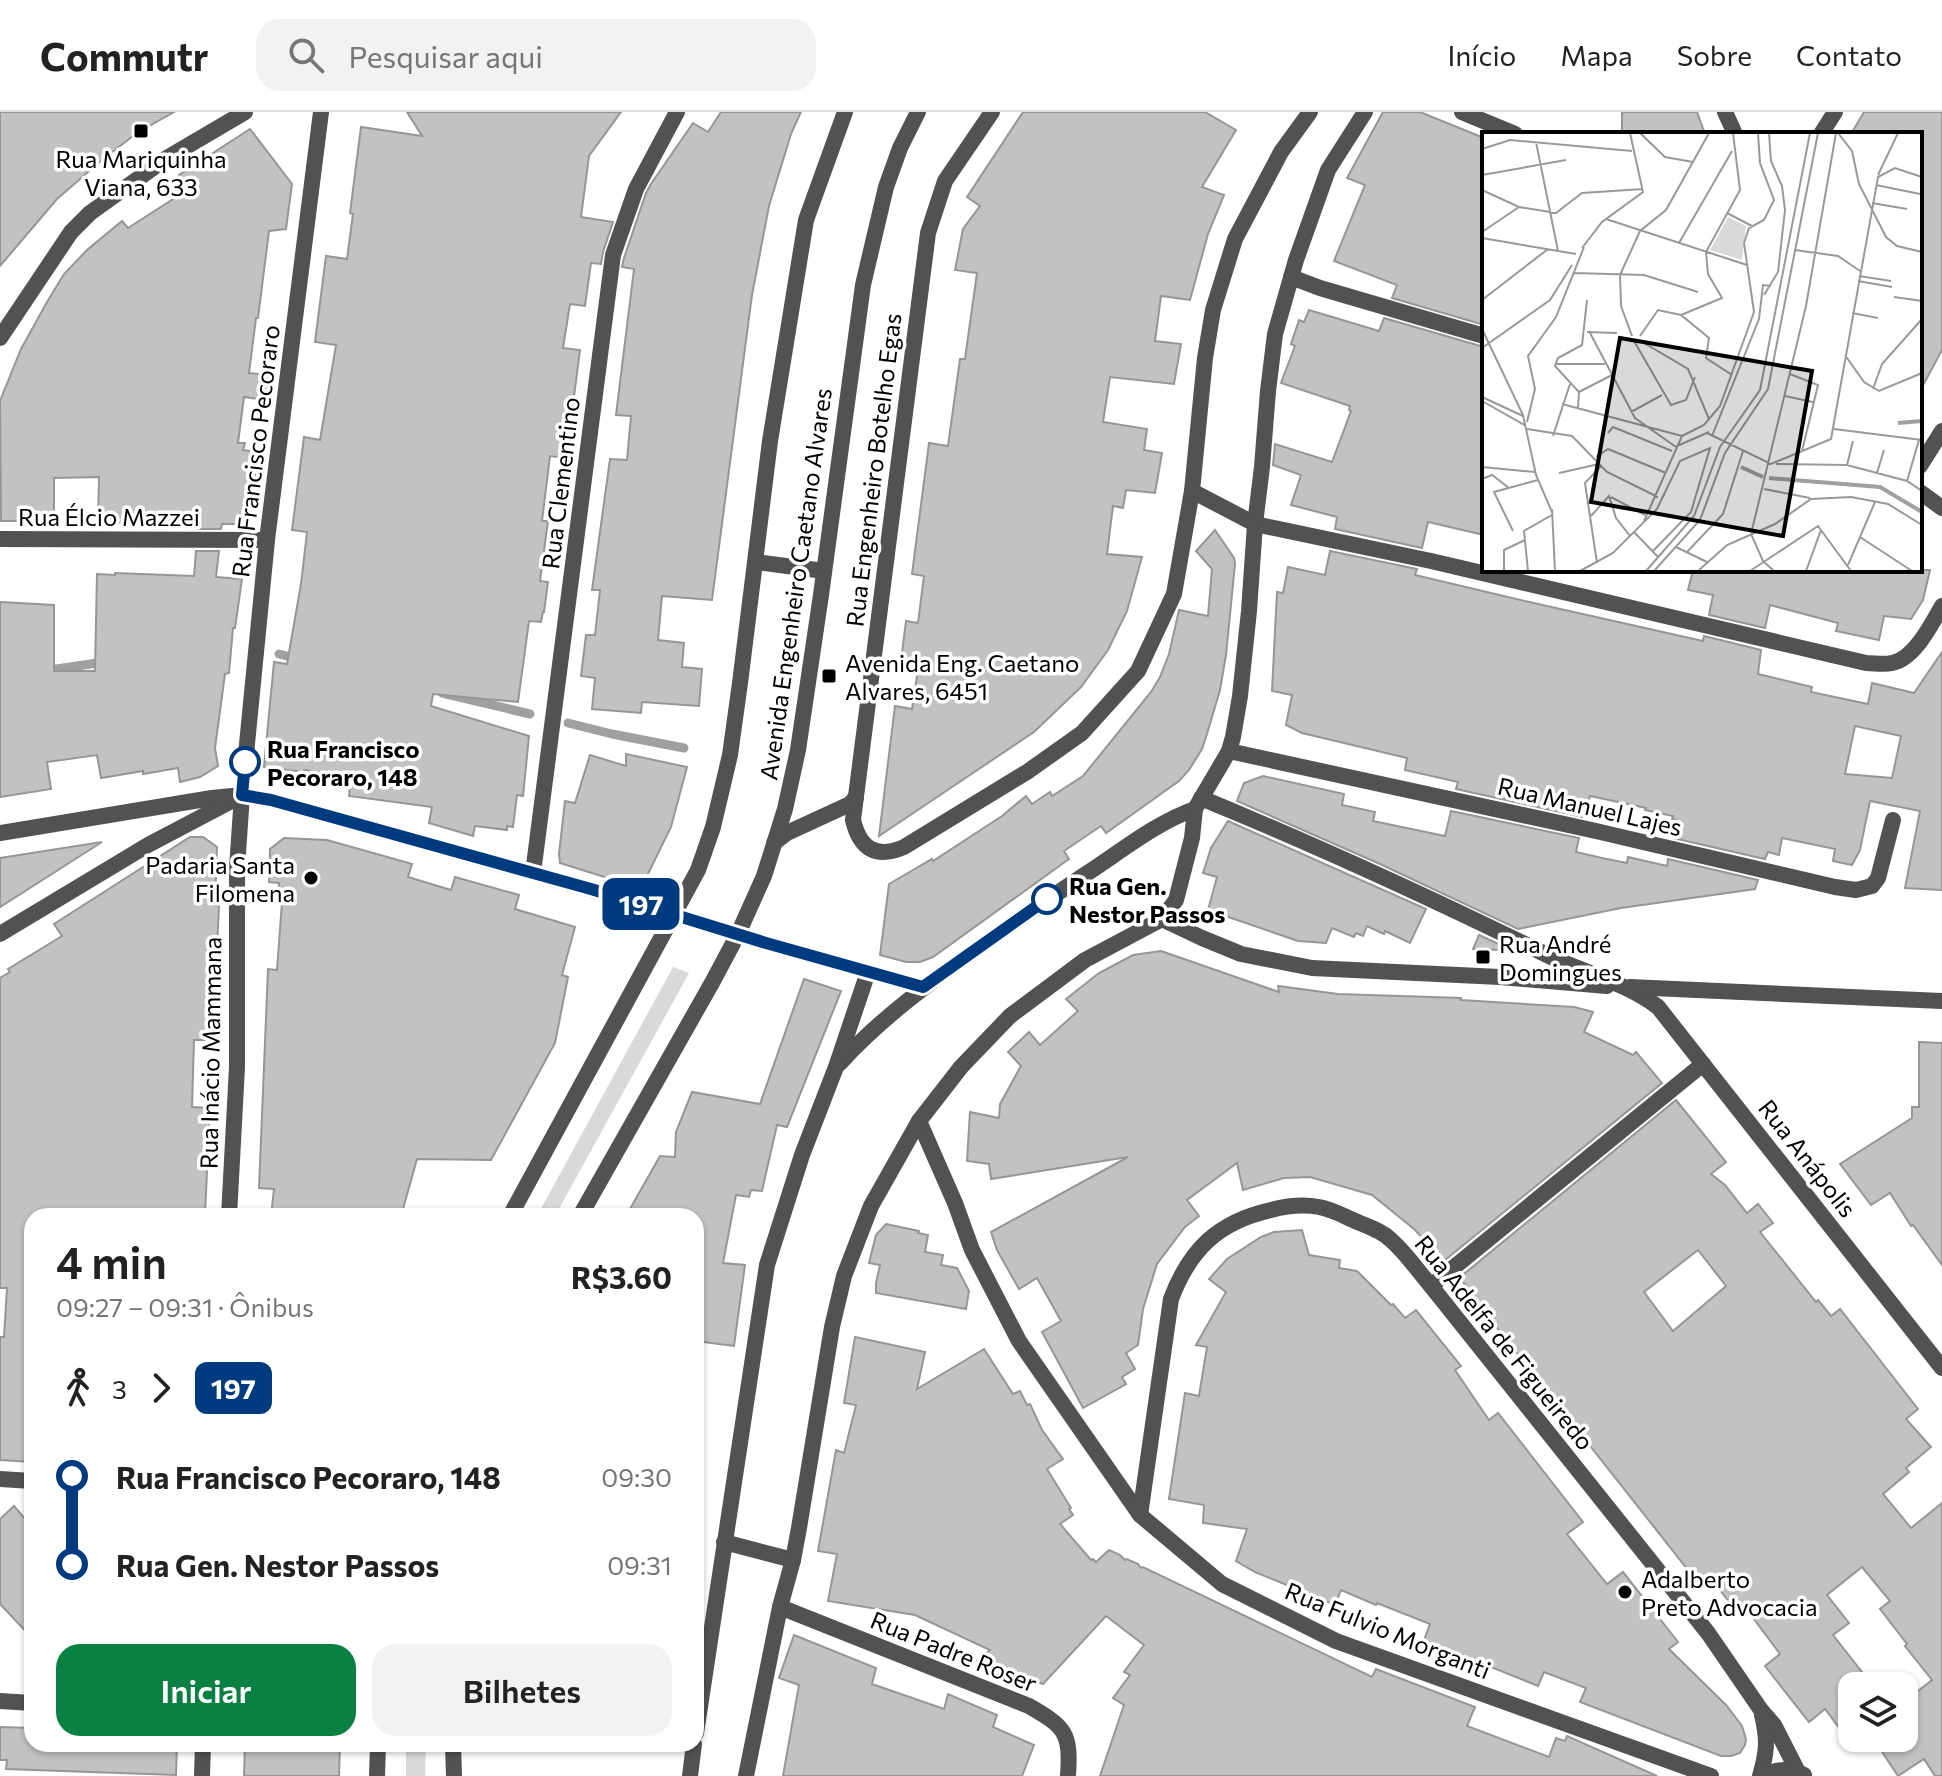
<!DOCTYPE html>
<html lang="pt">
<meta charset="utf-8">
<style>
body{margin:0;font-family:Commissioner,sans-serif;background:#f2f2f2;color:#222;height:100vh;display:flex;flex-direction:column;font-size:30px;white-space:nowrap}
*{box-sizing:border-box;margin:0}
p{font-size:26px;color:#767676}
.icon{flex:none;width:44px;height:44px;fill:none;stroke:currentColor;stroke-width:2;stroke-linecap:round;stroke-linejoin:round}
.map{position:relative;flex:1;overflow:hidden}
.details{position:absolute;left:24px;top:1096px;width:680px;height:544px;display:flex;flex-direction:column;background:#fff;border-radius:24px;box-shadow:0 2px 6px #0004}
.details>*{flex:none}
.badge{padding:0 16px;border-radius:12px;font-size:28px;line-height:52px}
.fabs{position:absolute;left:1838px;top:1560px;display:grid;gap:16px}
.fabs a{display:grid;place-items:center;width:80px;height:80px;border-radius:16px;background:#fff;box-shadow:0 2px 6px #0004;font-size:40px}
.map>.badge{position:absolute;translate:-50% -50%;box-shadow:0 0 0 4px #fff}
.legs{display:flex;align-items:center;gap:12px;height:88px;padding:0 32px;font-size:26px}
.legs p{margin-inline-start:auto}
.summary{display:flex;align-items:center;justify-content:space-between;height:136px;padding:0 32px}
h1{font-size:44px;font-weight:600;line-height:60px}
.action{display:flex;gap:16px;margin-top:auto;padding:16px 32px}
.action a{flex:1;height:92px;border-radius:24px;background:#0b8043;color:#fff;font-size:32px;font-weight:600;line-height:92px;text-align:center}
.action a+a{background:#f2f2f2;color:#222}
ul{padding:0 32px;list-style:none}
li{display:flex;align-items:center;gap:28px;height:88px;font-size:30px}
li i{display:grid;place-items:center;width:12px;height:100%;margin:0 10px;background:currentColor}
li i::after{content:'';width:20px;height:20px;margin:-10px;border:6px solid;border-radius:50%;background:#fff}
li p{margin-inline-start:auto}
li:first-child i{background:linear-gradient(#0000 50%,currentColor 0)}
li:last-child i{background:linear-gradient(currentColor 50%,#0000 0)}
header{display:flex;align-items:center;gap:48px;box-sizing:border-box;height:112px;padding:0 40px;background:#fff;border-bottom:2px solid #e0e0e0}
header strong{font-size:38px}
nav{display:flex;gap:44px;margin-inline-start:auto;font-size:28px}
.search{width:560px;height:72px;background:#f2f2f2;display:flex;align-items:center;gap:20px;box-sizing:border-box;padding:0 28px;border-radius:24px;color:#767676;font-size:30px}
.map>svg:first-child{display:block}
.green{fill:#d9d9d9}
.lines{fill:none;stroke-linecap:round;stroke-linejoin:round}
.stream{stroke:#a0a0a0;stroke-width:9}
.building{fill:#c2c2c2;stroke:#969696;stroke-width:2;fill-rule:evenodd}
.minor{stroke:#525252;stroke-width:16}
.tertiary{stroke:#525252;stroke-width:16}
.line-1-casing{stroke:#fff;stroke-width:18}
.line-1{stroke:#003b80;stroke-width:12}
.poi-dot{fill:#000;stroke:#fff;stroke-width:3}
.stop-1-dot{fill:#fff;stroke:#003b80;stroke-width:4}
.labels{text-anchor:middle;dominant-baseline:central;stroke-width:7;stroke-linejoin:round;paint-order:stroke}
.poi-label{font-size:24px;fill:#000;stroke:#fff;text-anchor:start}
.street-label{font-size:24px;fill:#000;stroke:#fff}
.stop-label{font-size:24px;font-weight:bold;fill:#000;stroke:#fff;text-anchor:start}
.inset-river{fill:none;stroke:#a0a0a0;stroke-width:4}
.inset-road{fill:none;stroke:#999;stroke-width:2}
.view{fill:#000;fill-opacity:0.15;stroke:#000;stroke-width:4}
.inset-edge{fill:none;stroke:#000;stroke-width:4}
</style>
<header>
<strong>Commutr</strong>
<div class="search"><svg class="icon" aria-label="search" viewBox="0 0 24 24"><circle cx="10" cy="10" r="6"/><path d="M15 15l6 6"/></svg>Pesquisar aqui</div>
<nav><a>Início</a><a>Mapa</a><a>Sobre</a><a>Contato</a></nav>
</header>
<div class="map">
<svg width="1942" height="1664" viewBox="0 0 1942 1664">
<rect width="100%" height="100%" fill="#fff"/>
<g class="green">
<path d="M673,855L689,861L555,1104H537Z"/>
<path d="M406,1632H426L425,1664H406Z"/>
</g>
<g class="lines">
<g class="stream">
<path d="M279,542L299,547"/>
<path d="M43,559L104,550"/>
<path d="M442,581L530,602"/>
<path d="M568,611L612,622L684,636"/>
</g>
</g>
<g class="building">
<path d="M0,0H174L137,21L102,48L57,87L0,154Z"/>
<path d="M407,0H621L589,44L581,105L613,110L603,140L601,152L591,151L585,194L570,192L563,236L580,238L572,300L565,346L550,344L542,409H548L540,469L548,470L544,500H543L541,510L529,509L518,590L433,582L431,594L529,624L523,684L517,683L513,715L507,714V718L475,714L473,724L429,711L432,695L349,684L351,664L304,658V660L264,655L274,550L287,552L301,472L307,420L292,418L304,325L320,328L336,233L315,230L326,144L347,147L353,102L350,101L361,15L422,24Z"/>
<path d="M721,0H801L791,22L769,94L752,183L712,488L662,484L658,528L684,531L682,555L702,557L699,594L642,590L641,601L592,597L595,566L581,564L586,523H595L600,478H592L610,347L627,348L631,304L616,303L634,157L622,155L624,146L646,81L651,72L693,11L708,20Z"/>
<path d="M1023,0H1205L1236,18L1202,75L1224,83L1208,122L1190,188L1161,184L1155,229L1181,232L1174,272L1110,265L1103,310L1147,317L1144,338L1162,341L1155,381L1126,378L1123,396L1113,394L1107,442L1142,445L1127,499L1108,538L1081,575L1034,620L879,724L895,594L912,597L919,551L901,549L906,509L918,511L924,464L912,462L929,331L948,334L960,247H965L977,161L955,158L963,117L980,94L967,85Z"/>
<path d="M1383,0H1420L1484,26V213L1392,186L1397,173L1334,149L1365,73L1347,66Z"/>
<path d="M1622,0H1697L1705,22H1622Z"/>
<path d="M1864,0H1942V238L1920,279V22H1851Z"/>
<path d="M250,17L292,72L286,117L269,119L258,206H256L249,261L267,263L264,288L244,285L238,331H245L243,338L258,340L254,376H247L245,412H222L221,417H198V412L98,410L99,365L54,366V409H1L0,289L21,237L47,190L64,162L87,138L122,109L128,116L184,80L179,63Z"/>
<path d="M1309,198L1379,219L1384,206L1484,235V423L1428,410L1422,436L1335,417L1337,405L1291,393L1301,363L1273,353L1275,332L1332,350L1351,299L1349,298L1350,294L1281,271L1295,234L1291,232L1299,208L1304,210Z"/>
<path d="M1215,418L1234,446L1235,452L1226,543L1220,578L1207,622L1202,637L1189,658L1179,669L1106,721L1101,714L1064,739L1069,747L933,845L920,850H906L880,843L889,772L932,747L933,749L1002,704L1026,684L1032,692L1050,680L1052,684L1083,664L1151,580L1160,565L1169,542L1179,498L1208,504L1212,457L1196,439Z"/>
<path d="M196,439H219L216,465L242,467L235,516H233L229,561L225,562L215,636L218,654L200,665L180,670L178,656L143,662V659L101,666L97,643L47,650L51,677L0,685V490L54,493V559H95L97,462L115,463V461L194,464Z"/>
<path d="M1330,439L1417,457L1415,463L1538,492L1703,529L1704,524L1761,538L1758,562L1812,575L1811,580L1868,592L1872,571L1914,581L1942,540V778L1905,776L1920,699L1870,689L1860,738L1852,753L1833,749L1835,737L1782,726L1779,743L1768,740L1765,747L1673,726L1677,708L1672,707L1673,704L1645,698L1646,696L1590,684L1583,705L1456,677L1458,670L1405,658L1407,646L1302,621L1286,613L1292,583L1272,579L1277,480L1283,481L1288,455L1325,463ZM1855,614L1901,624L1892,666L1845,662Z"/>
<path d="M1693,458H1930L1923,488L1911,507L1884,504L1879,528L1836,519L1838,511L1770,493L1765,516L1709,503L1713,483L1688,478Z"/>
<path d="M626,642L687,655L671,715L646,766L640,774L617,769L560,751L559,742L565,689L575,691L590,643L626,654Z"/>
<path d="M1263,664L1344,682L1342,693L1375,700L1373,709L1445,724L1451,699L1579,726L1576,740L1602,746L1627,751L1628,745L1667,754L1668,747L1758,768L1755,777L1621,796L1518,817L1380,752L1237,689L1244,671Z"/>
<path d="M1228,709L1426,797L1410,831L1385,819L1384,822L1367,814L1363,824L1356,821L1354,825L1332,816L1326,831L1298,829L1208,798L1217,765L1203,761L1211,736Z"/>
<path d="M190,725H203L217,735L215,793H219L213,928H194L192,995L210,996L205,1102L136,1099L135,1104H32V1350L0,1348V1225H4L7,1176H0V866L10,860L8,857L62,824L54,812Z"/>
<path d="M284,726L327,728L412,752L408,765L451,778L455,765L519,783L515,797L575,815L562,863L568,865L555,931L491,1048L417,1047L401,1104H271L274,1077L259,1076L268,857L277,858L282,790H278L279,771L269,770L270,737Z"/>
<path d="M102,730L30,776L0,795V746Z"/>
<path d="M1479,823L1501,833L1500,838L1473,837Z"/>
<path d="M1161,839L1279,880L1278,874L1338,882L1461,886V888L1574,895L1593,900L1584,920L1633,943L1636,940L1662,971L1444,1149L1414,1117L1372,1083L1310,1065L1284,1066L1243,1078L1237,1051L1187,1088L1199,1104L1185,1115L1157,1152L1143,1197L1138,1233L1126,1241L1135,1257L1122,1265L1126,1272L1083,1296L1042,1220L1061,1209L1037,1166L1019,1177L997,1138L991,1120L1128,1045L991,1067L989,1052L967,1049L970,1000L999,1006L1000,992L1021,954L1008,940L1029,920L1040,933L1078,899L1066,887L1099,861L1133,843Z"/>
<path d="M804,867L841,879L787,1015L777,1013L762,1079L751,1078L749,1085L736,1083L723,1151L745,1153L734,1234L696,1229V1104H626L660,1044L675,1045L676,1020L692,980L760,992Z"/>
<path d="M1919,930L1942,931V1153L1913,1113L1911,1114L1890,1081L1871,1093L1840,1052L1912,1006V995H1919Z"/>
<path d="M1676,988L1726,1050L1711,1062L1725,1073L1747,1101L1758,1092L1773,1111L1760,1120L1816,1190L1818,1188L1831,1204L1840,1197L1918,1297L1906,1307L1931,1335L1906,1356L1909,1360L1883,1382L1911,1416L1942,1391V1664H1935L1924,1647L1898,1664L1873,1626H1904V1590L1932,1568L1905,1534L1907,1532L1880,1497L1890,1489L1862,1455L1827,1483L1849,1511L1833,1523L1873,1574H1852V1633L1825,1597L1809,1610L1765,1554L1780,1542L1741,1490L1733,1495L1709,1464L1699,1472L1486,1202L1471,1182L1473,1181L1459,1166ZM1698,1138L1726,1174L1673,1219L1644,1180Z"/>
<path d="M886,1112L919,1119L918,1121L928,1123L925,1140L943,1143L941,1153L957,1156L969,1179L966,1197L876,1181V1171L880,1153L869,1151L876,1123Z"/>
<path d="M1302,1118L1309,1143L1340,1148L1339,1156L1357,1159L1391,1193L1393,1192L1405,1206L1416,1198L1461,1254L1455,1258L1489,1308L1498,1301L1583,1410L1567,1422L1607,1472L1623,1460L1678,1530L1669,1537L1726,1593L1742,1614L1746,1627L1745,1633L1740,1641L1731,1644H1721L1580,1590L1586,1576L1544,1560L1538,1574L1424,1528L1430,1512L1377,1491L1376,1493L1341,1478L1335,1493L1255,1460L1236,1449L1247,1417L1203,1411L1204,1393L1169,1387L1185,1281L1199,1284L1207,1235L1196,1233L1226,1180L1209,1167L1227,1147L1261,1125L1274,1120Z"/>
<path d="M855,1225L925,1240L917,1277L984,1237L1013,1282L1020,1279L1027,1293L1030,1292L1042,1318L1063,1347L1047,1357L1071,1396L1069,1397L1073,1403L1060,1412L1091,1448L1093,1447L1096,1450L1109,1438L1120,1443L1125,1448L1127,1447L1138,1452L1141,1456L1143,1455L1372,1565L1376,1557L1475,1595L1467,1614L1549,1645L1556,1626L1565,1629L1567,1624L1657,1664H1100L1124,1593L1113,1586L1130,1563L1124,1560L1144,1533L1106,1504L1043,1572L977,1549L990,1538L915,1503L828,1489L837,1442L818,1439L836,1338L844,1341L856,1293L844,1291Z"/>
<path d="M14,1394L32,1415V1526L0,1492V1407Z"/>
<path d="M794,1523L876,1556L872,1572L944,1597L948,1582L997,1603L993,1615L1034,1633L1022,1664H783L799,1573L779,1566Z"/>
<path d="M0,1615L32,1616V1632H177L176,1663L6,1657L7,1648H0Z"/>
<path d="M245,1632H340L339,1664H244Z"/>
</g>
<g class="lines">
<g class="minor">
<path d="M992,0L945,69L928,121L853,708C860,737 876,747 904,735L1027,660L1082,621L1138,559L1174,482L1192,379L1205,246L1213,198L1235,127L1281,40L1310,0"/>
<path d="M1462,0L1515,22"/>
<path d="M1725,0L1735,22"/>
<path d="M1821,22L1835,0"/>
<path d="M1291,165L1320,176L1484,224"/>
<path d="M1920,354L1942,319"/>
<path d="M1192,379L1255,412L1431,449L1866,551C1874,551 1884,553 1892,551C1914,547 1932,512 1942,494"/>
<path d="M1920,380L1942,396"/>
<path d="M0,427L267,428"/>
<path d="M1229,639L1596,719L1835,775L1856,778L1872,774L1878,766L1893,708"/>
<path d="M1201,686C1318,734 1433,787 1547,843C1584,861 1625,870 1658,895L1942,1256"/>
<path d="M533,761L613,143L636,77L677,0"/>
<path d="M1162,807L1202,826L1241,842L1312,856L1500,865L1607,874"/>
<path d="M0,822L148,733L241,684"/>
<path d="M738,822L766,831L923,875"/>
<path d="M1630,875L1942,889"/>
<path d="M840,951C880,907 927,873 975,838C1012,813 1048,787 1086,762C1120,740 1157,710 1195,697"/>
<path d="M919,1009L955,1091L972,1138L1019,1229L1140,1403L1222,1472L1336,1529L1711,1664"/>
<path d="M229,1104L237,955V756L242,683L267,428L321,0"/>
<path d="M1431,1174L1703,952"/>
<path d="M0,1367L32,1369"/>
<path d="M1140,1403L1171,1187C1190,1137 1218,1110 1271,1098C1286,1094 1303,1092 1319,1095C1331,1097 1342,1103 1353,1108C1366,1114 1381,1118 1391,1128C1406,1141 1418,1159 1431,1174L1708,1521L1761,1598L1774,1613L1798,1660"/>
<path d="M724,1430L793,1448"/>
<path d="M780,1495L1029,1594C1065,1615 1071,1620 1068,1664"/>
<path d="M0,1589L32,1591"/>
<path d="M696,1621L767,1153L802,1043L836,955L868,860"/>
<path d="M202,1664L203,1632"/>
<path d="M690,1664L694,1632"/>
<path d="M746,1664L780,1495L793,1448L799,1416L832,1215L844,1164L871,1094L919,1009L961,955L1010,904L1085,848L1162,807L1176,788L1192,726L1195,697L1229,639L1233,625L1240,584L1249,499L1255,412L1262,355L1268,279L1275,222L1296,148L1328,58L1365,0"/>
<path d="M1760,1664C1767,1640 1768,1628 1762,1603"/>
<path d="M1761,1664C1776,1657 1790,1655 1804,1663"/>
</g>
<g class="tertiary">
<path d="M0,226L71,120L90,101L167,46L245,0"/>
<path d="M756,450L824,459"/>
<path d="M0,721L212,686L242,683L271,688L620,786L738,822"/>
<path d="M774,731L787,721L850,692L856,685"/>
<path d="M510,1104L698,758L713,715L730,643L740,571L770,329L806,108L845,0"/>
<path d="M580,1104L713,869L738,822L764,764L785,697L798,638L821,483L863,173L886,75L900,36L918,0"/>
<path d="M453,1632L454,1664"/>
<path d="M377,1664L378,1632"/>
</g>
</g>
<g class="lines">
<defs>
<path id="line-1" d="M245,650L242,683L271,688L591,777L766,831L923,875L1047,787"/>
</defs>
<use href="#line-1" class="line-1-casing"/>
<use href="#line-1" class="line-1"/>
</g>
<g class="poi-dot">
<rect x="133" y="11" width="16" height="16" rx="4"/>
<rect x="821" y="556" width="16" height="16" rx="4"/>
<circle cx="311" cy="766" r="8"/>
<rect x="1475" y="837" width="16" height="16" rx="4"/>
<circle cx="1625" cy="1480" r="8"/>
</g>
<g class="stop-1-dot">
<circle cx="245" cy="650" r="14"/>
<circle cx="1047" cy="787" r="14"/>
</g>
<g class="labels">
<g class="poi-label">
<text x="141" y="46" text-anchor="middle">Rua Mariquinha<tspan x="141" dy="28">Viana, 633</tspan></text>
<text x="845" y="550">Avenida Eng. Caetano<tspan x="845" dy="28">Alvares, 6451</tspan></text>
<text x="295" y="752" text-anchor="end">Padaria Santa<tspan x="295" dy="28">Filomena</tspan></text>
<text x="1499" y="831">Rua André<tspan x="1499" dy="28">Domingues</tspan></text>
<text x="1641" y="1466">Adalberto<tspan x="1641" dy="28">Preto Advocacia</tspan></text>
</g>
<g class="street-label">
<text transform="translate(255 339) rotate(-83)">Rua Francisco Pecoraro</text>
<text transform="translate(873 358) rotate(-83)">Rua Engenheiro Botelho Egas</text>
<text transform="translate(560 371) rotate(-83)">Rua Clementino</text>
<text x="109" y="404">Rua Élcio Mazzei</text>
<text transform="translate(795 472) rotate(-82)">Avenida Engenheiro Caetano Alvares</text>
<text transform="translate(1590 694) rotate(13)">Rua Manuel Lajes</text>
<text transform="translate(210 941) rotate(-89)">Rua Inácio Mammana</text>
<text transform="translate(1808 1046) rotate(52)">Rua Anápolis</text>
<text transform="translate(1505 1230) rotate(51)">Rua Adelfa de Figueiredo</text>
<text transform="translate(1388 1518) rotate(22)">Rua Fulvio Morganti</text>
<text transform="translate(954 1539) rotate(22)">Rua Padre Roser</text>
</g>
<g class="stop-label">
<text x="267" y="636">Rua Francisco<tspan x="267" dy="28">Pecoraro, 148</tspan></text>
<text x="1069" y="773">Rua Gen.<tspan x="1069" dy="28">Nestor Passos</tspan></text>
</g>
</g>
<g transform="translate(1482 20)">
<rect width="440" height="440" fill="#fff"/>
<path d="M246,85L264,94L260,128L228,118Z" fill="#d9d9d9"/>
<path class="inset-river" d="M416,291L440,289M259,335L281,345M287,346L398,355L440,380"/>
<path class="inset-road" d="M158,1L183,25L211,30M356,1L370,19L377,52L404,105L415,114L440,120M54,10L76,119M0,17L28,8L150,19M0,43L84,28M396,43L416,1M394,53L438,62M0,58L37,75L74,81L100,61L161,57M390,71L425,77M245,81L270,94M124,87L265,133M0,100L37,75M0,106L94,122M197,111L250,19M100,116L120,90L161,60L148,1M313,118L356,124L378,139M92,141L162,143L216,160M377,144L409,149M376,149L410,155M282,163L296,140L303,78L300,54L289,29L287,1M412,165L440,169M0,168L66,117M370,181L396,186M199,183L240,166L226,142L224,120L258,58L251,1M0,197L41,283L54,343L70,380M107,199L153,286L194,315M105,200L135,201M150,204L139,174L138,143L158,99L184,78L227,1M158,204L176,178L199,183L227,206L224,226L250,243M157,208L206,237L227,287M152,209L189,273L204,268L213,245M0,216L68,168L90,133M363,223L382,250L397,259L440,241M73,232H123M308,242L336,253L320,319M391,257L400,232L440,187M97,260L130,243M303,264L331,270M0,265L41,284M0,269L44,294M80,272L200,304M96,276L97,260L73,234L76,226L100,213L105,168M149,280L180,263M45,290L53,257L46,224L74,185L102,115M45,297L90,304L125,340L176,365M352,297L440,308M126,301L131,295L190,319M225,301L289,332L349,307L396,45L413,36L440,45M71,304L88,252M200,304L222,293L238,274L272,180L262,111L267,96L282,88L292,68L278,31L276,1M230,304L277,187L281,153L289,154M195,314L227,300M114,325L126,317L184,341M294,332L365,333L425,349L440,359M365,333L371,309M0,335L53,340M77,341L117,332M395,341L402,318M0,347L10,343L27,356M425,349L437,308M282,357L328,366M129,365L163,383M70,377L73,439M109,384L127,364L134,386L148,404M162,389L200,304M31,399L12,360L56,348M152,400L176,425M269,402L324,174L354,1M269,402L281,429L292,439M378,405L430,439M194,415L225,430M205,420L241,382L261,319M115,431L103,351L119,334M366,433L393,370M22,439V418L43,408M46,439L42,399L70,383M98,439L131,421L175,377L198,329L228,316L209,380L170,420M164,439L212,384L238,315L278,258L328,1M172,439L218,388L243,321L286,257L336,1M216,439L245,413L293,392L329,367L369,365L406,372L440,393M268,439L336,394L369,439M324,439L339,398"/>
<path class="view" d="M138,206L330,239L301,404L109,370Z"/>
<rect width="440" height="440" class="inset-edge"/>
</g>
</svg>
<div class="fabs">
<a><svg class="icon" aria-label="layers" viewBox="0 0 24 24"><path d="M12 4l9 5-9 5-9-5zM3 14l9 5 9-5"/></svg></a>
</div>
<b class="badge" style="left:641px;top:792px;background:#003b80;color:#fff">197</b>
<section class="details">
<div class="summary"><div><h1>4 min</h1><p>09:27 – 09:31 · Ônibus</p></div><b>R$3.60</b></div>
<div class="legs"><svg class="icon" aria-label="walk" viewBox="0 0 24 24"><circle cx="13" cy="4" r="2"/><path d="M13 8l-2 6 4 7M11 14l-3 7M7 12l3-4h3l4 4"/></svg>3<svg class="icon" aria-label="forward" viewBox="0 0 24 24"><path d="M9 5l7 7-7 7"/></svg><b class="badge" style="background:#003b80;color:#fff">197</b></div>
<ul>
<li><i style="color:#003b80"></i><b>Rua Francisco Pecoraro, 148</b><p>09:30</p></li>
<li><i style="color:#003b80"></i><b>Rua Gen. Nestor Passos</b><p>09:31</p></li>
</ul>
<div class="action"><a>Iniciar</a><a>Bilhetes</a></div>
</section>
</div>
